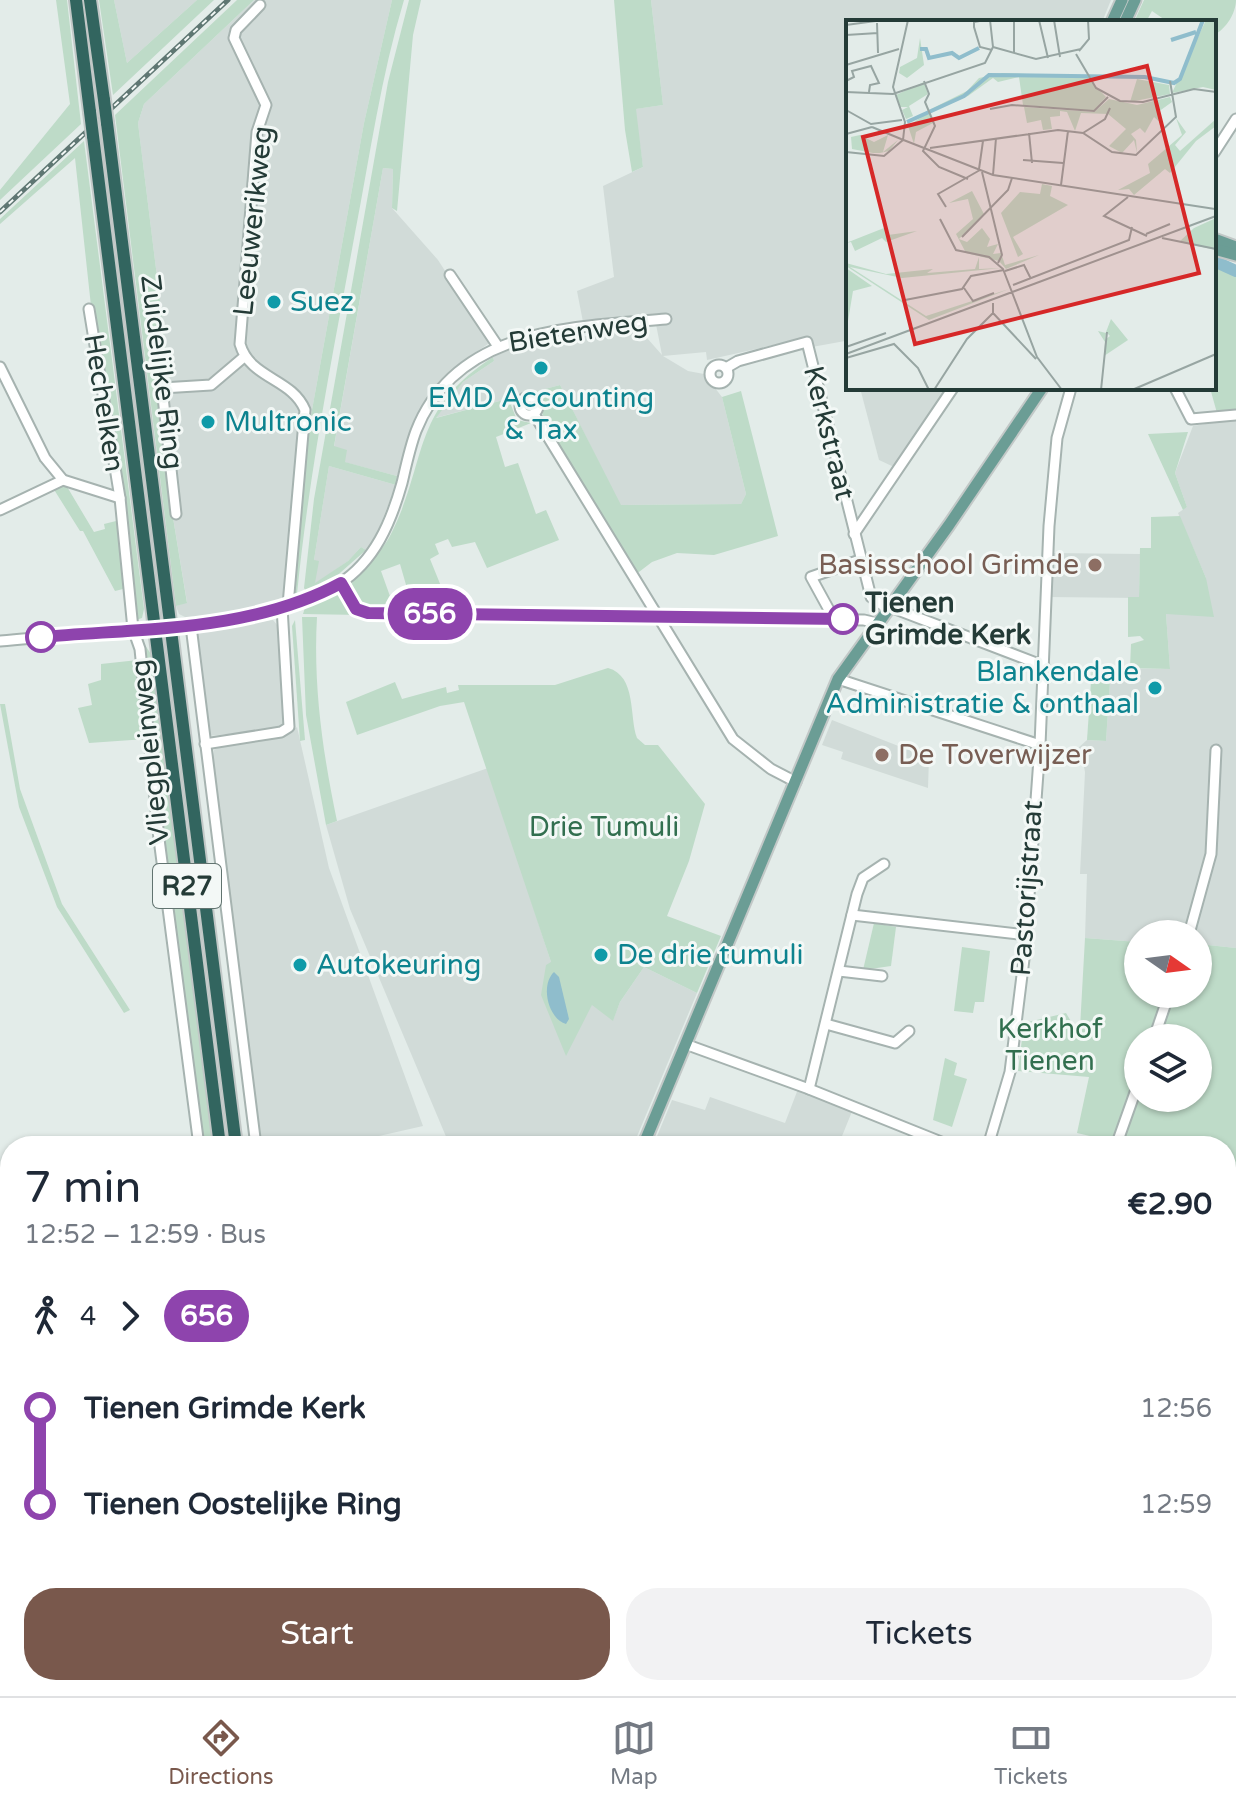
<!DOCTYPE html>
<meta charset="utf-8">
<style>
body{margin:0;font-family:"Varela Round",sans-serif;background:#f2f2f3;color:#1f2937;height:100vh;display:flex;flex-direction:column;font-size:30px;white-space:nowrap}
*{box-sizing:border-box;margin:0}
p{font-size:26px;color:#747a83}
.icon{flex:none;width:44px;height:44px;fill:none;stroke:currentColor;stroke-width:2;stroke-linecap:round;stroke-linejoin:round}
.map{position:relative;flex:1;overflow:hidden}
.details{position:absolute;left:0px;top:1136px;width:1236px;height:560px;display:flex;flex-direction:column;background:#fff;border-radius:32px 32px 0 0;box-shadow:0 2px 6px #0004}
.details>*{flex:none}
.badge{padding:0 16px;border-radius:26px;font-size:28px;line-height:52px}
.needle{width:52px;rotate:104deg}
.buttons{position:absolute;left:1124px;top:920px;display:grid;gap:16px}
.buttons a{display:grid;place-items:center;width:88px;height:88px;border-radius:50%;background:#fff;box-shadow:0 2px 6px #0004;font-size:40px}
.map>.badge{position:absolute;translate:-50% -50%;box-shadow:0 0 0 4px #fff}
.legs{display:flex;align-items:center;gap:12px;height:88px;padding:0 24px;font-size:26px}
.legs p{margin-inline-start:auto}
.summary{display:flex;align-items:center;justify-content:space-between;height:136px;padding:0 24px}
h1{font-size:44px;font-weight:600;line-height:60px}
.button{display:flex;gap:16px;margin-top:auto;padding:16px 24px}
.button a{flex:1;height:92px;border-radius:32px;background:#79584c;color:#fff;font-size:32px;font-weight:600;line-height:92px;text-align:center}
.button a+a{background:#f2f2f3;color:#1f2937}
ul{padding:0 24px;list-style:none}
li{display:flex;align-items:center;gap:28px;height:96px;font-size:30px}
li i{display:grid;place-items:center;width:12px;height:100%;margin:0 10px;background:currentColor}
li i::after{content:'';width:20px;height:20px;margin:-10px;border:6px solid;border-radius:50%;background:#fff}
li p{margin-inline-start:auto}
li:first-child i{background:linear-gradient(#0000 50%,currentColor 0)}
li:last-child i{background:linear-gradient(currentColor 50%,#0000 0)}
.dock{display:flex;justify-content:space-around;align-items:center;height:112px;border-top:2px solid #e0e1e3;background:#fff;font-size:22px;color:#747a83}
.dock a{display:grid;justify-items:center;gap:4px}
.dock .on{color:#79584c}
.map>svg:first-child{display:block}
.built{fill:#d1dbd8}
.green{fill:#bedbc8}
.water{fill:#8fbdcc}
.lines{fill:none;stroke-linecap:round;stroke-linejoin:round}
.river{stroke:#8fbdcc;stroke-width:12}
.minor-casing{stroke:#a6b3b0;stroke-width:13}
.major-casing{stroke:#c2c8c7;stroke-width:15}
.highway-casing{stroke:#c2c8c7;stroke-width:16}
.minor{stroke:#fff;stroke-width:9}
.major{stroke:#6b9d95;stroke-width:11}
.highway{stroke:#32655f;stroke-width:12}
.rail-casing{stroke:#5f7773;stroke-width:5}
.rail{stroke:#f3f8f6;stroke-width:2;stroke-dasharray:6;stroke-linecap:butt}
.highway-bridge-casing{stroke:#c2c8c7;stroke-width:16;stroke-linecap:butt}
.highway-bridge{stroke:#32655f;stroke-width:12}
.line-1-casing{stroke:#fff;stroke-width:18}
.line-1{stroke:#8e44ad;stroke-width:12}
.culture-dot{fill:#0f9aa8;stroke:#f3f8f6;stroke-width:3}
.education-dot{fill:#8d6e63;stroke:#f3f8f6;stroke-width:3}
.stop-1-dot{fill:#fff;stroke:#8e44ad;stroke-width:4}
.labels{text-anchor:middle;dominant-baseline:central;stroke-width:6;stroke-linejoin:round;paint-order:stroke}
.shield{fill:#f3f8f6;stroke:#627470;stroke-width:2}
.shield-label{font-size:26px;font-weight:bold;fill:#243b37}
.street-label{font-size:28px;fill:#243b37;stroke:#f3f8f6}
.culture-label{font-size:28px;fill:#0d838f;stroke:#f3f8f6;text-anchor:start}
.education-label{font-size:28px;fill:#785e54;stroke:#f3f8f6;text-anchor:end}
.stop-label{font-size:28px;font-weight:bold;fill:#243b37;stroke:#f3f8f6;text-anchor:start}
.park-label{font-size:28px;fill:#326f4f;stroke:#f3f8f6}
.inset-river{fill:none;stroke:#8fbdcc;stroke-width:4}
.inset-road{fill:none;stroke:#97a5a2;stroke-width:2}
.view{fill:#d62828;fill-opacity:0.15;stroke:#d62828;stroke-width:4}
.inset-edge{fill:none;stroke:#243b37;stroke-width:4}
</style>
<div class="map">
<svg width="1236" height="1696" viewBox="0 0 1236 1696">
<rect width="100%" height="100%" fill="#e3ece9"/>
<g class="built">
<path d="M114,0H197L127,63Z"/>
<path d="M254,0H392L364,123L310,421L292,597L249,612L189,619L179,614L176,606L187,602L166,475L160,384L170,382L138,123L144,104Z"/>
<path d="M651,0H1111L1102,22H848V346L845,341L812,347L809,337L707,360L706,352L663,356L688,371L704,374L722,397L746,494L741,504L620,505L560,385L435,418L463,382L494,361L493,357L518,346L634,329L640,330L662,355L654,314L583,322L577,291L614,277L603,186L643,167L635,109L663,105Z"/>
<path d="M383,168L393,169L392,208L438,260L489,339L488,344L461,362L422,408L409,437L397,476L344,462L334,447Z"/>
<path d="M860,388H949L894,467L879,460Z"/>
<path d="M1236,419V948L1198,944V934H1138V942L1085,938L1087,874H1080L1085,772L1083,762L1078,760L1077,749L1087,740L1106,741L1111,668L1170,669L1166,614L1206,578L1178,513L1187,507L1175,473L1193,426Z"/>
<path d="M329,466L396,485L376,536L366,550L361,547L348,561L315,584L314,560Z"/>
<path d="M1050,553L1140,554L1139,598L1049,597Z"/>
<path d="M273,620L278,626L283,724L279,729L208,736L196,637L200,631L210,628Z"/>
<path d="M832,720L929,758L928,788L841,759L843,752L822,745Z"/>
<path d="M297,727L329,868L423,1126L335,1146H261L213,757L214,750L221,746L287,735Z"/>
<path d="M488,768L551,962L566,1054L592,1004L613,1020L620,1002L644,967L697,993L633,1146H450L350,909L326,825Z"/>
<path d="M798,1089L853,1109L838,1146H653L672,1100L705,1110L710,1097L785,1123Z"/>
<path d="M427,1686H609L615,1696H423Z"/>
</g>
<g class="green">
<path d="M56,0H67L81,124L0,200V190L70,104Z"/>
<path d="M99,0H114L127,63L197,0H214L113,95Z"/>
<path d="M237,0H254L144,104L138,123L170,382L160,385L166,475L187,603L176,606L115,115Z"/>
<path d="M392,0H404C381,76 370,155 355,233C333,353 309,473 297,594L292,597L310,421L364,123Z"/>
<path d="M409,0H421L413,35L397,211L392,208L393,169L383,168L334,446L347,450L345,462L397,476L396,485L329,466L314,560L319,561L315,583L348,561L361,547L366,550L332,580L307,593L304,588L314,499L388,82Z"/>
<path d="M614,0H651L663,105L636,109L643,167L632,172L625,130Z"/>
<path d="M1144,0H1236C1236,13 1226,29 1214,35V22H1168L1152,11L1146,22H1134Z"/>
<path d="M84,141L144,609L142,618L136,620L91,306L75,158L0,224V219Z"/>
<path d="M1214,260L1231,267L1236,276V410L1217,413L1210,388H1214Z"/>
<path d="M493,357L494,361L463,382L436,418L560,385L621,505L741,504L746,494L722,397L741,391L778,536L714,555L677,553L652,562L635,575L543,418L541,402L536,396L526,394L511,405L517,420L531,423L496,437L505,467L518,463L536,514L546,510L559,540L487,568L475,542L452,547L448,539L435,544L439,554L430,559L447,601L445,609H413L400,564L381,571L391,599L389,610L359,607L350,587C359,567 381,555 391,534C429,458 410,411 493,357Z"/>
<path d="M1188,432L1175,473L1187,507L1183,510L1148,434Z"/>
<path d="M66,485L94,532L105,529L104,524L120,520L127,588L115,591L83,531H80L53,488Z"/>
<path d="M1180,516L1206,578L1214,617L1166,614L1170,669L1130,668L1131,644L1144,640L1140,636L1128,637V597H1139L1140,548H1151V517Z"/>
<path d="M335,593L340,594L360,615L303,614L306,604Z"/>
<path d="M302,617H317C313,686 323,754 337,821L326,825L306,715Z"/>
<path d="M295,620L305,740L300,741L292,626Z"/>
<path d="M138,635L151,654L213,1146H202Z"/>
<path d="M138,660L146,739L89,743L78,708L92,705L88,684L101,680V664Z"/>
<path d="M1092,667L1111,668L1106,741L1087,740Z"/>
<path d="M608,668C637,676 629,717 637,738L645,745H658L705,804L689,861L667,916L721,936L697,993L644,967L620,1002L613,1021L592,1005L566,1056L541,995L546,965L551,962L464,702L440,706L357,735L346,702L395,682L402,699L446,687L447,693L459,690L458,685H555Z"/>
<path d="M0,704H5L20,789L62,904L130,1010L124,1013L57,907L19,807Z"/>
<path d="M874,923L896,927L891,966L863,970Z"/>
<path d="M1085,938L1138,942V994H1163L1149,1038H1138V1073L1112,1146H1106L1107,1140L1077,1133L1089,1077L1018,1071L1024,1023L1066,1013L1075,1028H1080Z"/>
<path d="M1198,944L1236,948V1356L1226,1359V1146H1121L1138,1097L1198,1098V1038H1159L1174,994H1198Z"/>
<path d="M962,947L990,951L984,1002H975L973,1013L954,1011Z"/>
<path d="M945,1058L957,1063L954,1075L967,1079L952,1127L933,1120Z"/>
<path d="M1236,1458V1649L1226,1643V1497Z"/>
<path d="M609,1686H737L743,1696H615Z"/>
<path d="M903,1686H1030L1031,1696H963L961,1692L949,1696H889Z"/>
<path d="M1045,1686H1154L1144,1696H1045Z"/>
</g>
<path class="water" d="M554,972L559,977L569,1019L566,1024C548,1019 540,985 554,972Z"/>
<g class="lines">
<g class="river">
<path d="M1214,261L1236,271"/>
<path d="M1226,1475L1236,1438"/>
<path d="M1156,1696L1167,1686"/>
</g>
<defs>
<g id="minor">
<path d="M260,5L236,30L234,38L266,105L257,132L240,344C250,379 292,378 305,410L288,605"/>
<path d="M1214,153L1236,119"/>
<path d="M450,275L497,345"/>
<path d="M89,309L120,498L133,629L140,649L159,839L199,1146"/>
<circle cx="719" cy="374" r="9"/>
<path d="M0,367L45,458L63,480L120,498"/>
<path d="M726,368L738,361L807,342L871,597L888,609"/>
<path d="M1175,388L1191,419L1236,415"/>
<circle cx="529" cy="406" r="9"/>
<path d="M534,414L733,739L771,769L796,782"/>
<path d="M0,510L63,480"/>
<path d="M176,514L162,388L211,385L244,357"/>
<path d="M854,534L953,388"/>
<path d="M341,583L356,609L380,614L864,620L877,623"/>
<path d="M890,607L1044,666"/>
<path d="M834,619L811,577L860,560"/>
<path d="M192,634L256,1146"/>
<path d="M0,641C50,637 101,631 151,627C214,622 284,619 339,584C375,561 391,522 402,483C406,466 410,447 416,431C456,328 573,327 666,319"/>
<path d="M838,679L1040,745"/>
<path d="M205,744L281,732L289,727L282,607"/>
<path d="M852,915L1026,935"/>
<path d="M1189,934L1211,854L1216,750"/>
<path d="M839,971L882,976"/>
<path d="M826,1024L895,1043L909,1031"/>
<path d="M1154,1038L1169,994"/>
<path d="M685,1044L809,1089L951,1146"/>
<path d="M809,1089L857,894L863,878L884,864"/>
<path d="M988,1146L1010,1072L1025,951L1040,745L1049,526L1057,438L1071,388"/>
<path d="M1116,1146L1138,1084"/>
<path d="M1226,1365L1236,1362"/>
<path d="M856,1686L864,1696"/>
<path d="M1038,1686L1039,1696"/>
<path d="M165,1696L170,1686"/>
</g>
<g id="major">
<path d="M1112,22L1122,0"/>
<path d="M1125,22L1135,0"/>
<path d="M1214,239L1236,247"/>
<path d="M1214,249L1236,255"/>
<path d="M643,1146L838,679L949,525L1042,388"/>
<path d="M413,1696L417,1686"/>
</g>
<g id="highway">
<path d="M76,0L90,112"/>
<path d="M90,0L104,100"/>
<path d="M107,123L236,1146"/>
<path d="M93,136L220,1146"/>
<path d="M285,1686L286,1696"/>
<path d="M302,1686L303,1696"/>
</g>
</defs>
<use href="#minor" class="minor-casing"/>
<use href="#major" class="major-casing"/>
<use href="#highway" class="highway-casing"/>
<use href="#minor" class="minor"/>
<use href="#major" class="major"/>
<use href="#highway" class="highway"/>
<defs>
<path id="rail" d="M0,212L228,0"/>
</defs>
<use href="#rail" class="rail-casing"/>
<use href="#rail" class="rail"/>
<defs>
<g id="highway-bridge">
<path d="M104,100L107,123"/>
<path d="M90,112L93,136"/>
</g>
</defs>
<use href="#highway-bridge" class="highway-bridge-casing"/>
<use href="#highway-bridge" class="highway-bridge"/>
</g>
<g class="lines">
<defs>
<path id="line-1" d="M41,637C141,628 251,632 341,583L356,609L368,613L843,619"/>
</defs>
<use href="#line-1" class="line-1-casing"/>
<use href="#line-1" class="line-1"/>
</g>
<g class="culture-dot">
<circle cx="274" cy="302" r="8"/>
<circle cx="541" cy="368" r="8"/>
<circle cx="208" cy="422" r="8"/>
<circle cx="1155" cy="688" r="8"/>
<circle cx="601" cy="955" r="8"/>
<circle cx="300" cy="965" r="8"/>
</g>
<g class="education-dot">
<circle cx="1095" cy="565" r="8"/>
<circle cx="882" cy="755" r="8"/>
</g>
<g class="stop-1-dot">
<circle cx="843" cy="619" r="14"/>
<circle cx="41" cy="637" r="14"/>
</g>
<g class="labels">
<rect class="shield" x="153" y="864" width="68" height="44" rx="6"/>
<g class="shield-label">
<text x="187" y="886">R27</text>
</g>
<g class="street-label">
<text transform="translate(253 221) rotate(-84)">Leeuwerikweg</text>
<text transform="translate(578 332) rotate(-9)">Bietenweg</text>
<text transform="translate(162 372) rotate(83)">Zuidelijke Ring</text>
<text transform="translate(104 403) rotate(81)">Hechelken</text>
<text transform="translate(829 433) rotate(76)">Kerkstraat</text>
<text transform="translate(150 752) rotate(-96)">Vliegpleinweg</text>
<text transform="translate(1027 888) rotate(-86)">Pastorijstraat</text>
</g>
<g class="culture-label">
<text x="290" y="302">Suez</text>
<text x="541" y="398" text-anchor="middle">EMD Accounting<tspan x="541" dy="32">&amp; Tax</tspan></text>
<text x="224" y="422">Multronic</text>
<text x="1139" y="672" text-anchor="end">Blankendale<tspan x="1139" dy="32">Administratie &amp; onthaal</tspan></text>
<text x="617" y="955">De drie tumuli</text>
<text x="316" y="965">Autokeuring</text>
</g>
<g class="education-label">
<text x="1079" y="565">Basisschool Grimde</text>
<text x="898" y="755" text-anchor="start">De Toverwijzer</text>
</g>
<g class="stop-label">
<text x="865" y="603">Tienen<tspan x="865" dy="32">Grimde Kerk</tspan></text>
</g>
<g class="park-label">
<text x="604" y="827">Drie Tumuli</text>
<text x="1050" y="1029">Kerkhof<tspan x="1050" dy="32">Tienen</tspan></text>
</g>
</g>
<g transform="translate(846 20)">
<rect width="370" height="370" fill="#e3ece9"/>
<path d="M360,0H370V70L357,67L326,73ZM74,18L78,45L61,58L53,53L54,47L71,38ZM157,53L241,57L260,77L247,91L177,85L173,57L152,62L147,58L122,76L83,90L121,71L133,58ZM291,59L323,65L324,74L284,82ZM78,62L82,74L63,86L67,96L60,99L56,90L62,87H54L50,75ZM324,77L326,82L312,92L318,106L308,97L299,113L294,108L285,114L290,120L291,133L288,120L276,133L263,126L280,109L262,94L235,93L229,111L221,92L214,91V96L204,97L206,109L197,110L195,100L181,103L178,87L248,92L263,79L291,85ZM83,92L87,103L70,112L68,124L62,106ZM330,98L340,112L329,125L334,131L370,99V106L350,121L324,153L319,149L288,175L283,169L272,170L304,153L302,144L336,115ZM14,115L28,122L42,115L37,132L52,120L43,131L34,133H27L6,129L5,117ZM196,164L206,166L204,176L222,185L167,217L177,234L172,237L155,193L174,172L194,174ZM126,171L138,194L113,219L121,222L136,208L144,219L141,227L152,224L147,234L155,233L159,245L193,235L160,249L153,241L120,233L110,214L127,199L122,179L103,183ZM370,198V230L333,222L348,208ZM38,208L42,215L71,211L40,222L36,218L9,231L5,222L0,223ZM133,237V249L155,248L56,258L4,247L80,296L163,269L83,300L0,246V243L40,254L87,249L81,253L129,249ZM0,248L26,266L7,271L0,313ZM265,299L282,320L258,336L259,322L252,311L260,313L259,320L264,316L260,312Z" fill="#bedbc8"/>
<path class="inset-river" d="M325,20L350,12M74,29H80L83,38L106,33L113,38L133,28M61,102L118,76L143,55L299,57L328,63L334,59L357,0"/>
<path class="inset-road" d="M139,0L128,2V7L134,27L146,30M144,0L147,27M168,0V33M193,0L202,38M208,0L214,37M31,3L32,33M0,5L37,0M0,15L32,13M147,27L190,39L235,29M233,31L243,19L242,0M230,34L250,68L274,81L297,82L348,69L370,72M0,45L53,29M0,61L8,57L6,51L25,46L33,63L24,65L23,72M78,61L83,74L79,82L89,106L77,131L93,147L122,159M0,72L47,74L139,43L147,27M144,89L166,85L248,91L262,77M0,90L25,104L56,100M26,107L55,119M183,113L186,143M237,113L259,99L264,88M0,114L26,107M55,119L147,155L369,189M84,128L212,110L237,113L266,132L290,135L330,97L324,61M0,132L38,136L57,120L59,102L47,67L62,0M177,140L217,143M133,149L137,121M136,152L156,235L152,243M147,155L150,118M215,165L222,111M282,177L258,196L301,216M100,187L92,174L134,150M94,199L110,230L143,237L157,249L191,337L216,370M300,214L324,204M116,217L162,170L166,158M316,218L370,229M159,251L178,245L185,259M167,265L283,220L286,207M118,268L127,281L148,273M59,280L116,269L125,256L158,250M147,293L190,339M0,327L40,313M0,334L370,196M0,338L48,324L72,348L83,370M88,370L121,319L147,293V283M255,370L261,312M286,370L370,334"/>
<path class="view" d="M301,46L353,253L69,324L17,117Z"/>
<rect width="370" height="370" class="inset-edge"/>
</g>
</svg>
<div class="buttons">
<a><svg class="needle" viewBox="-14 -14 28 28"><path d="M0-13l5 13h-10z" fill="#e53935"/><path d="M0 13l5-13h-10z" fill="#747a83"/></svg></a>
<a><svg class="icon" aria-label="layers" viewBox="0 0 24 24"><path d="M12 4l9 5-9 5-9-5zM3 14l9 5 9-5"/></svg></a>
</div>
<b class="badge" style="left:430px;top:614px;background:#8e44ad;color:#fff">656</b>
<section class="details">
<div class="summary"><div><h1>7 min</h1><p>12:52 – 12:59 · Bus</p></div><b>€2.90</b></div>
<div class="legs"><svg class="icon" aria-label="walk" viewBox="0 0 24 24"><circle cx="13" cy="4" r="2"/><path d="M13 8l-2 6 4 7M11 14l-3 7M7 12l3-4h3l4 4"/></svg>4<svg class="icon" aria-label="forward" viewBox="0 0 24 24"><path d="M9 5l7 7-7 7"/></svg><b class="badge" style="background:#8e44ad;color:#fff">656</b></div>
<ul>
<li><i style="color:#8e44ad"></i><b>Tienen Grimde Kerk</b><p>12:56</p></li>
<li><i style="color:#8e44ad"></i><b>Tienen Oostelijke Ring</b><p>12:59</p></li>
</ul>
<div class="button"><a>Start</a><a>Tickets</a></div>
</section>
</div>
<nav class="dock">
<a class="on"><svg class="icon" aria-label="directions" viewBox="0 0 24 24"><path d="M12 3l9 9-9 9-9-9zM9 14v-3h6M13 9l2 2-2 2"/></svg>Directions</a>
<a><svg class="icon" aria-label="map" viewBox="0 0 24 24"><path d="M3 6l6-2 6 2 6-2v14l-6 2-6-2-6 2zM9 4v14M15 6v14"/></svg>Map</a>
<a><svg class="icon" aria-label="tickets" viewBox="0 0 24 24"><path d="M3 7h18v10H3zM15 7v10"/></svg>Tickets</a>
</nav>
